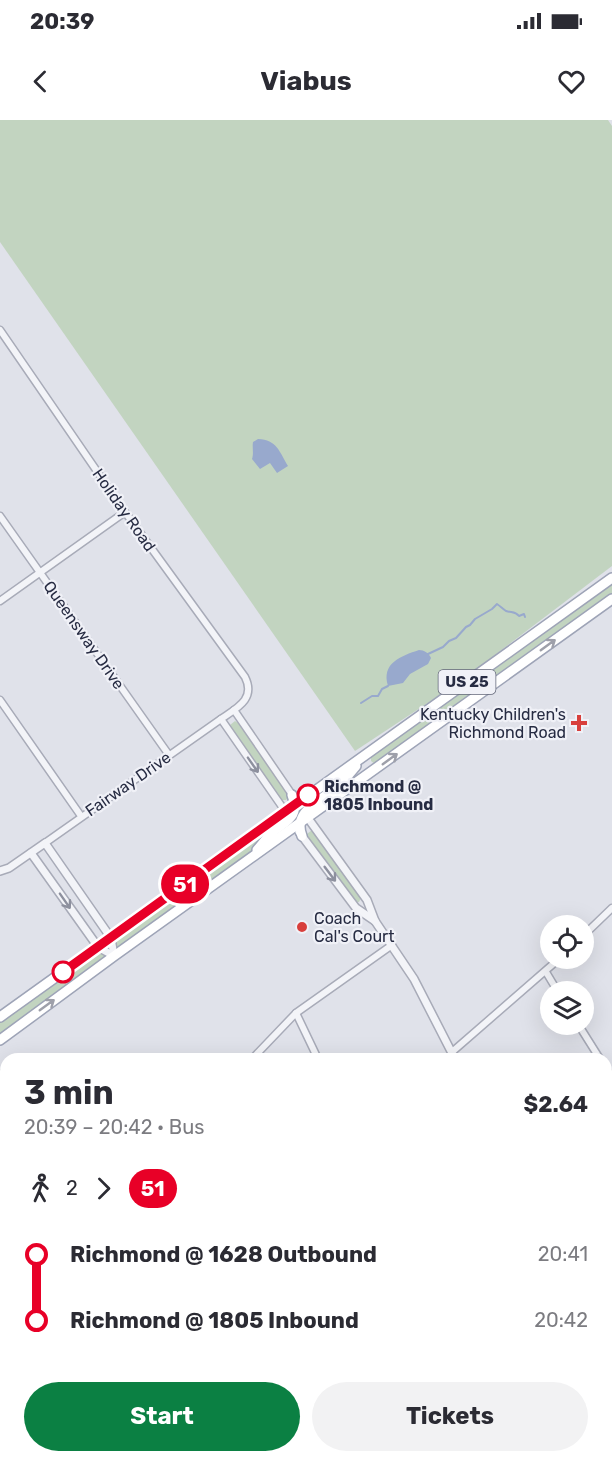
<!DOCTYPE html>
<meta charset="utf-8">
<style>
body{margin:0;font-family:Rubik,sans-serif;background:#f2f2f3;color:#2b2b33;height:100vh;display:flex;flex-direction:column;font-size:22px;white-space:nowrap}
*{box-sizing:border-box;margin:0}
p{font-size:20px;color:#7c7c81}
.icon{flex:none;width:33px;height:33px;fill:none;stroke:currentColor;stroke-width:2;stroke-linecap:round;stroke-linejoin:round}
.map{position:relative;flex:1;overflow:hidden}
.sheet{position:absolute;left:0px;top:933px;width:612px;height:410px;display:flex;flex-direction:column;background:#fff;border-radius:18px 18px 0 0;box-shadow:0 6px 24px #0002}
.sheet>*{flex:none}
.badge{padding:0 12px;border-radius:20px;font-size:21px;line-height:39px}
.tools{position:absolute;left:540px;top:795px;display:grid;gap:12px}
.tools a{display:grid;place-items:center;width:54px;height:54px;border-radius:50%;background:#fff;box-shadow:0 6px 24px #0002;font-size:30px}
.map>.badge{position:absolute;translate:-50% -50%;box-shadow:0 0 0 3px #fff}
.legs{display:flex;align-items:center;gap:9px;height:66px;padding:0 24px;font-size:20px}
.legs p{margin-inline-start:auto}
.headline{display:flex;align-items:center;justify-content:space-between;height:102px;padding:0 24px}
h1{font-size:33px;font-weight:700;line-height:45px}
.cta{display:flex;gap:12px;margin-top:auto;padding:12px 24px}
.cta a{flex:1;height:69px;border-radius:36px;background:#0b8043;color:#fff;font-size:24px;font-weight:700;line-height:69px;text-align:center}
.cta a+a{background:#f2f2f3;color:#2b2b33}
ul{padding:0 24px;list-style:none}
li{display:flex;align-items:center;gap:21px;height:66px;font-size:22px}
li i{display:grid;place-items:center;width:9px;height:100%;margin:0 8px;background:currentColor}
li i::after{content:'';width:15px;height:15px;margin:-8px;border:4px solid;border-radius:50%;background:#fff}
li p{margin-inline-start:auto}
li:first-child i{background:linear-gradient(#0000 50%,currentColor 0)}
li:last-child i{background:linear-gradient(currentColor 50%,#0000 0)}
.status{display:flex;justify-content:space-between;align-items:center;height:42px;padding:0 30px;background:#fff;direction:ltr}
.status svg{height:16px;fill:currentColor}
header{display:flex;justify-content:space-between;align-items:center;height:78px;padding:0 24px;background:#fff;font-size:27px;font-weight:700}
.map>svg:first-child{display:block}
.green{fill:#c2d4c0}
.water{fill:#98a9cd}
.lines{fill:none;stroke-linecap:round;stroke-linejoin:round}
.stream{stroke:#98a9cd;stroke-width:2}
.minor-casing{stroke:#a8abb8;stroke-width:9}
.tertiary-casing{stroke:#a8abb8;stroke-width:10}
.primary-casing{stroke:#9ea4b7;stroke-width:12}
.minor{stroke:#f3f4f8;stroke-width:6}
.tertiary{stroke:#f3f4f8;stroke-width:7}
.primary{stroke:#fff;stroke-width:9}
.oneway{stroke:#9ea0aa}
.oneway2{stroke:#8d909e}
.line-1-casing{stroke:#fff;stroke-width:14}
.line-1{stroke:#e80027;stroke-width:9}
.poi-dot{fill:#d83f3c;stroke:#f0f1f7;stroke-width:2}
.stop-1-dot{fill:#fff;stroke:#e80027;stroke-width:3}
.labels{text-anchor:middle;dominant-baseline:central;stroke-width:4.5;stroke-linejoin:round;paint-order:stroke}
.shield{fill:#f0f1f7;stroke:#636779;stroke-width:1.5}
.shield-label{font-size:15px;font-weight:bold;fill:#272c43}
.street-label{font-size:16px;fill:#272c43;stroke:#f0f1f7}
.poi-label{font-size:16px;fill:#272c43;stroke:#f0f1f7;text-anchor:end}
.stop-label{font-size:16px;font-weight:bold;fill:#272c43;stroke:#f0f1f7;text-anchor:start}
</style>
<div class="status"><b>20:39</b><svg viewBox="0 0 49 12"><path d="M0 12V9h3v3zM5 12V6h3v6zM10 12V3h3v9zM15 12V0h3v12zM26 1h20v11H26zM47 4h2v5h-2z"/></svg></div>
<header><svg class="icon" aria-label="back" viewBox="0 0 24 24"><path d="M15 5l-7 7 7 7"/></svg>Viabus<svg class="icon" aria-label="heart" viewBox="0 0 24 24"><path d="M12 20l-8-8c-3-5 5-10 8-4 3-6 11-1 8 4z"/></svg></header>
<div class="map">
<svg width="612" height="1342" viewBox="0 0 612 1342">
<rect width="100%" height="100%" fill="#e0e2ea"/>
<g class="green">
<path d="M0,0H608L612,6V446L458,563L355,631L0,122Z"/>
<path d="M612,464V474L481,569H478L476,567V562Z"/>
<path d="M465,569L471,571L470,576L375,644L371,641V637Z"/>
<path d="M235,601L238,603L289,675L290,676L286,680H282L231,608L230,605Z"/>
<path d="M285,698L239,743L120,828L116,827L115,822L116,820Z"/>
<path d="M312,710L315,712L361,778L359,782H356L353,781L307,716V714Z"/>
<path d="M100,832L105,834L104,839L0,915V903Z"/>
<path d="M0,969L6,978V1295L0,1297Z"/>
</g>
<g class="water">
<path d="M258,319C277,320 279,331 288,346L277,353L270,343L260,349L252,339C254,333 252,328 253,322Z"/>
<path d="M419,530C424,530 429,533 431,538L428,544L410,554L403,563L388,566C381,543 401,536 419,530Z"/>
</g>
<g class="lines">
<g class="stream">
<path d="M428,534L443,527L449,521L456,518L466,507L470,505L475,499L492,489L497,484C500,486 503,489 506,491C512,493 515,491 519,496L524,494L525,497"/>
<path d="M361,583L372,576H378L382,569L388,566"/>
</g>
<defs>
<g id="minor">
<path d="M0,210L125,392L245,557C256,579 237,588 221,599L45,723"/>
<path d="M0,396L169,635"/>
<path d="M0,481L125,392"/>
<path d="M0,580L81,696"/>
<path d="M234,590L293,676"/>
<path d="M221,599L285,691"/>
<path d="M584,815L612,788"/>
<path d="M546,852L558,872"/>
<path d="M296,893L318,939"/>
<path d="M578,904L600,939"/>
<path d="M452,932L560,838"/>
<path d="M252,939L296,893L392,825"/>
<path d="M606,949L612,958"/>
<path d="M0,954L6,963"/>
<path d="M0,1302L6,1301"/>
<path d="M606,1327L612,1332"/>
<path d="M91,1336L94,1342"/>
<path d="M238,1336L240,1342"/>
<path d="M433,1336L440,1342"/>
<path d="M351,1342L352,1336"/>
<path d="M364,1342L373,1336"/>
</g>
<g id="tertiary">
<path d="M305,694L367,780L375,801L414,859L455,939"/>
<path d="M299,712L356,788L375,801"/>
<path d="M31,733L98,827L114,836"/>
<path d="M0,751L9,748L45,723L111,818L114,836"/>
<path d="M606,1117L612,1112"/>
<path d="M606,1187L612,1192"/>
<path d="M359,1342L364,1336"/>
</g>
<g id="primary">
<path d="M302,716C292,691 321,681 337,667C344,661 350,653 356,646"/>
<path d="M257,730C263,723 268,716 274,711C288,700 300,696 292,675"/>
<path d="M0,897L612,458"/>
<path d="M0,920L114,836L612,479"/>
</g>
</defs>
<use href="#minor" class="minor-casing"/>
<use href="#tertiary" class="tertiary-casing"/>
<use href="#primary" class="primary-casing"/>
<use href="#minor" class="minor"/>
<use href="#tertiary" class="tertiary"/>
<use href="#primary" class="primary"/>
</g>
<defs><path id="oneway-shaft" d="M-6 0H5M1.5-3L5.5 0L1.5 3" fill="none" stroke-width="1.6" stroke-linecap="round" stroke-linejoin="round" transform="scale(1.5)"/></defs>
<g class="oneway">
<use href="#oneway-shaft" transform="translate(548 525) rotate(-36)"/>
<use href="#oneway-shaft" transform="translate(390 639) rotate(-36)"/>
<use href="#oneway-shaft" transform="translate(47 885) rotate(-36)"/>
</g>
<g class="oneway2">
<use href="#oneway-shaft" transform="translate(253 645) rotate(55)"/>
<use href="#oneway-shaft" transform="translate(330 754) rotate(53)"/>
<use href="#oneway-shaft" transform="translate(65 781) rotate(55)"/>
</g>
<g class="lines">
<defs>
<path id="line-1" d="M63,852L308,675"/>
</defs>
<use href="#line-1" class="line-1-casing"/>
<use href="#line-1" class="line-1"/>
</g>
<g class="poi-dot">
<path d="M576 594h6v6h6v6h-6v6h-6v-6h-6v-6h6z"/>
<circle cx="302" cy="807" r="6"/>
</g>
<g class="stop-1-dot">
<circle cx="308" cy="675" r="10"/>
<circle cx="63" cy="852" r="10"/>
</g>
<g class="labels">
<rect class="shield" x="438.5" y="550" width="57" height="24" rx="4.5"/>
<g class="shield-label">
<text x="467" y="562">US 25</text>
</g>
<g class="street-label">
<text transform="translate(124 390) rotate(55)">Holiday Road</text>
<text transform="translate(84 515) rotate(55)">Queensway Drive</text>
<text transform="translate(128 664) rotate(-35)">Fairway Drive</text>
</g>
<g class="poi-label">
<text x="566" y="594">Kentucky Children's<tspan x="566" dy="18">Richmond Road</tspan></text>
<text x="314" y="798" text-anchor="start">Coach<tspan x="314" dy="18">Cal's Court</tspan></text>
</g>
<g class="stop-label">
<text x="324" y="666">Richmond @<tspan x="324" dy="18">1805 Inbound</tspan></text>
</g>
</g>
</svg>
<div class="tools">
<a><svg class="icon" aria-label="locate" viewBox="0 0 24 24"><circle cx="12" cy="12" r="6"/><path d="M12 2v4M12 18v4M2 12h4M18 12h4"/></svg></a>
<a><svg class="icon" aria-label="layers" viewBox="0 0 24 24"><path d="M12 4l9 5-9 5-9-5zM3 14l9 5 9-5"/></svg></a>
</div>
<b class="badge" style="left:185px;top:764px;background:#e80027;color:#fff">51</b>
<section class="sheet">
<div class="headline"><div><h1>3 min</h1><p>20:39 – 20:42 · Bus</p></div><b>$2.64</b></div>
<div class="legs"><svg class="icon" aria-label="walk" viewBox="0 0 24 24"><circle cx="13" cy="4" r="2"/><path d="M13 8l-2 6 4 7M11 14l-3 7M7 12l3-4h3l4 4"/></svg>2<svg class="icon" aria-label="forward" viewBox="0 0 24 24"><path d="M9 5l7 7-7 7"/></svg><b class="badge" style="background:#e80027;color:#fff">51</b></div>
<ul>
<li><i style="color:#e80027"></i><b>Richmond @ 1628 Outbound</b><p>20:41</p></li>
<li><i style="color:#e80027"></i><b>Richmond @ 1805 Inbound</b><p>20:42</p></li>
</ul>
<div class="cta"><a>Start</a><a>Tickets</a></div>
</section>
</div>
